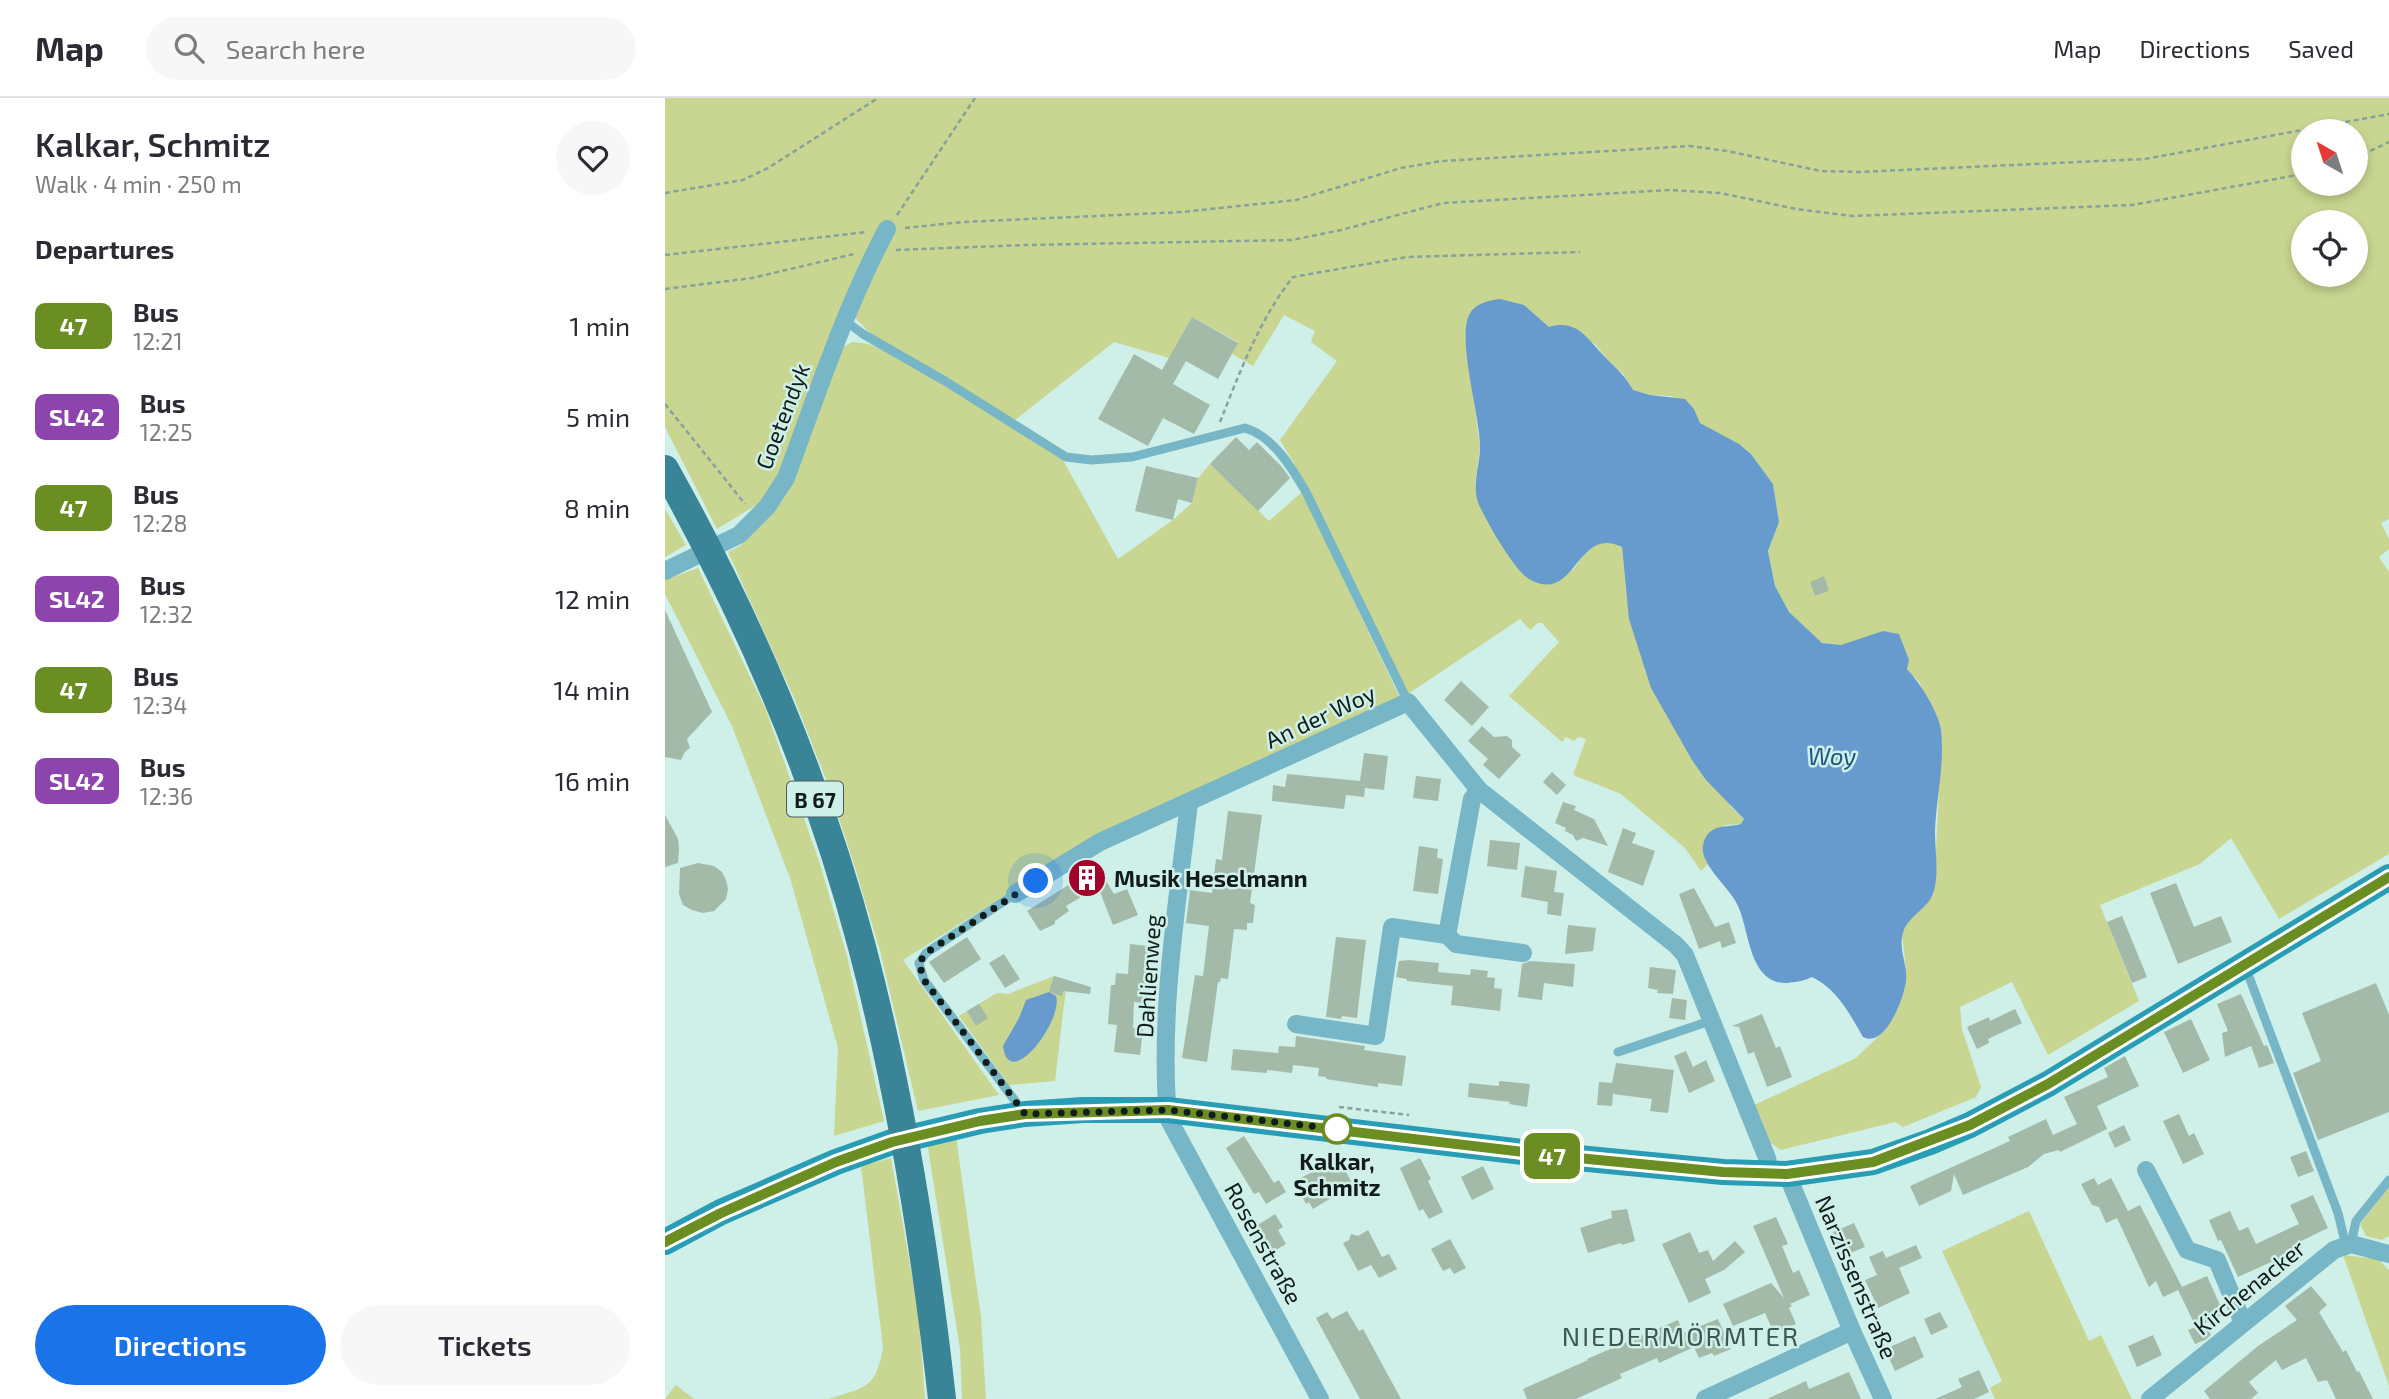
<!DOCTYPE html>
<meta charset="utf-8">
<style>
body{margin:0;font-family:"Exo 2",sans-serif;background:#f7f7f7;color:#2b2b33;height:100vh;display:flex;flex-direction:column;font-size:26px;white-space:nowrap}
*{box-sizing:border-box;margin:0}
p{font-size:23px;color:#7c7c81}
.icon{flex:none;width:38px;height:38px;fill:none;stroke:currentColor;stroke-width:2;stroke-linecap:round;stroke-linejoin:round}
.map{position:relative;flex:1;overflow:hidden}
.side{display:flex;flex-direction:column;background:#fff;width:665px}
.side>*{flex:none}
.badge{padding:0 14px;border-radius:10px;font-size:24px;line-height:46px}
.needle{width:46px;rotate:321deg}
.controls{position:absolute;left:1626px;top:21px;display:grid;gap:14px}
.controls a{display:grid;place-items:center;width:77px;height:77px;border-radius:50%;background:#fff;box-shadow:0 4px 10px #0003;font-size:35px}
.you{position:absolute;width:35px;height:35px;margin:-18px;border:5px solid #fff;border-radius:50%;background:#1a73e8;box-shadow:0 0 0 10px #1a73e833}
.map>.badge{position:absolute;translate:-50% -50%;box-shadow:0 0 0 4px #fff}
h2{padding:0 35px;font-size:26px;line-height:63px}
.round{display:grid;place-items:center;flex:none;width:74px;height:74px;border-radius:37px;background:#f7f7f7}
.summary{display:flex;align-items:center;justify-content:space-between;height:119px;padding:0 35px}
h1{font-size:33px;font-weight:600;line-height:52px}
.button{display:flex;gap:14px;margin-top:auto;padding:14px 35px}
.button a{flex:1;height:80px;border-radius:42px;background:#1a73e8;color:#fff;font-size:28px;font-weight:600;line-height:80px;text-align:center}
.button a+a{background:#f7f7f7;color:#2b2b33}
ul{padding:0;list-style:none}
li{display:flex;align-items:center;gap:21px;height:91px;padding:0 35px}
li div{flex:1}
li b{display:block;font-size:26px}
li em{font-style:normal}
li .badge{min-width:77px;font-weight:700;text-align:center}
header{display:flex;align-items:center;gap:42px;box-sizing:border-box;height:98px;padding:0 35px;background:#fff;border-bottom:2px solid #e1e1e2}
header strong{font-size:33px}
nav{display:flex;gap:38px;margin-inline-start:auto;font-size:24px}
.search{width:490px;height:63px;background:#f7f7f7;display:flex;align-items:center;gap:18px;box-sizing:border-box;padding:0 24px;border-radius:38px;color:#7c7c81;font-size:26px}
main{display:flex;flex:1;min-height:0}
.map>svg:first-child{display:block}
.green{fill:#c8d691;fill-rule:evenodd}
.water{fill:#689bcd}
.building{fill:#a4baa8}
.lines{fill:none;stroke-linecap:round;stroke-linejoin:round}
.path{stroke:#88a19c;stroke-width:2.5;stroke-dasharray:5 3.5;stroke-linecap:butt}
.service{stroke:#77b6c7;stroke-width:9}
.minor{stroke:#77b6c7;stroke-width:18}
.secondary{stroke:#299db6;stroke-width:26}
.primary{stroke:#398496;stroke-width:28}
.line-casing{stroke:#fff;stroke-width:16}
.line{stroke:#6b8e23;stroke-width:10}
.walk{stroke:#111c1b;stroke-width:7;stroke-dasharray:0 12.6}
.stop-dot{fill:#fff;stroke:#6b8e23;stroke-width:3.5}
.labels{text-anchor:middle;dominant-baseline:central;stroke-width:5;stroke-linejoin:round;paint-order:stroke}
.shield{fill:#cfefe9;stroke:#4a5b59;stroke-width:2}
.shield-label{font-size:21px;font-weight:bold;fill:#111c1b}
.street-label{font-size:23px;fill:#111c1b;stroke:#cfefe9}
.poi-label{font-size:23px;font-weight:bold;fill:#111c1b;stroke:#cfefe9;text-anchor:start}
.stop-label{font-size:23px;font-weight:bold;fill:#111c1b;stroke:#cfefe9}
.water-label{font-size:24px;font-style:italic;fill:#1e5485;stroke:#cfefe9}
.quarter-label{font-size:26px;letter-spacing:2px;fill:#3c5753;stroke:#cfefe9}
</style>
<header>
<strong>Map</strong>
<div class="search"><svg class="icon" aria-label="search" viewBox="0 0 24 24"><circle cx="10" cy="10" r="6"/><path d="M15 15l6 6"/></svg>Search here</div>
<nav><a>Map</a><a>Directions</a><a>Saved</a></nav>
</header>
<main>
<section class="side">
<div class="summary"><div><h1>Kalkar, Schmitz</h1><p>Walk · 4 min · 250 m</p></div><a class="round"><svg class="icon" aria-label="heart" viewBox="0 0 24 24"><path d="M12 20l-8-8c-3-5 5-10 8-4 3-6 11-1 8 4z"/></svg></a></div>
<h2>Departures</h2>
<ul>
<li><span class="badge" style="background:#6b8e23;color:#fff">47</span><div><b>Bus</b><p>12:21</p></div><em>1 min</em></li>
<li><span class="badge" style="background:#8e44ad;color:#fff">SL42</span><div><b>Bus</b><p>12:25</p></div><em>5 min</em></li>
<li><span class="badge" style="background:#6b8e23;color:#fff">47</span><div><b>Bus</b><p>12:28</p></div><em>8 min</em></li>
<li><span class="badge" style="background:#8e44ad;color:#fff">SL42</span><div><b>Bus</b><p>12:32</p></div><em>12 min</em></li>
<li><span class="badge" style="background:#6b8e23;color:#fff">47</span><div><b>Bus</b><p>12:34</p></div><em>14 min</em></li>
<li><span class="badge" style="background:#8e44ad;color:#fff">SL42</span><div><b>Bus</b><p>12:36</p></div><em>16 min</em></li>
</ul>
<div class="button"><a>Directions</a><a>Tickets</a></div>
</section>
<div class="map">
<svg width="1724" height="1301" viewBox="0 0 1724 1301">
<rect width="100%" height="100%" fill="#cfefe9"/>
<g class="green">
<path d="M0,0H1724V421L1716,425L1724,441V451L1714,459L1724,474V756L1614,821L1566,740L1535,766L1435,807L1474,903L1383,957L1347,884L1295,909L1297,931L1316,989L1311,999L1238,1029L1230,1024L1116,1052L1103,1043L1089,1007L1191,960L1222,930L1241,871L1237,837L1243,823L1269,796L1275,666L1255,585L1242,571L1196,541L1176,547L1156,545L1124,514L1110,488L1103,453L1114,424L1108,386L1086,356L1074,346L1034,325L1029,311L1006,298L985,297L968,292L958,276L942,261L930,246L884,229L859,207L800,237L815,349L810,387L908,472C922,453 930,436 957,449L961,492L1066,709L1079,721L1077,726L1060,727L1038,745V754L1043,766L1036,773L1020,750L956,696L908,677L921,641L913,639L909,643L901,639L897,644L844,598L894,544L877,525H873L865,532L855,521L743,596L643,389L615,342L672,263L646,244L650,233L619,217L588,268L567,256L573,244L527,219L504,260L449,244L350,322L207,237L190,220L109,390L93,406L52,431L0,329ZM1638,33H1690V86H1638ZM1638,124H1690V177H1638ZM1159,479L1164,493L1150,498L1145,484Z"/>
<path d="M188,244L204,246L222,254L280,287L398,362L453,461L508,422L527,405L533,380L545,366L604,423L637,394L735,600L432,739L238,862L334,997L253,1013L215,853L189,766L162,684L129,600L63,454L75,448L120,399L178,249Z"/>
<path d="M0,411L21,447L0,459Z"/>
<path d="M33,470L101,612L155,766L182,858L219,1023L169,1038L173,950L125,780L67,628L0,496V482Z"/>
<path d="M389,878L402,882L390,983L344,987L294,918L332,895L343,896Z"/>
<path d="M291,1038L316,1220L321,1301H297L295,1251L262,1044Z"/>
<path d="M226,1060L253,1211L260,1301H163C201,1289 211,1291 218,1249L196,1068Z"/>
<path d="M1724,1089V1138L1717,1142L1701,1138L1695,1126Z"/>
<path d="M1364,1113L1424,1243L1436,1237L1467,1301H1330L1325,1290L1337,1283L1277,1153Z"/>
<path d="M1678,1157L1713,1161L1724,1172V1288Z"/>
<path d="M11,1287L29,1301H0Z"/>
</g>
<g class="water">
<path d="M835,201L859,207L884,229C914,220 924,244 943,262C953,272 961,279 968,292L985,297L1020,301L1029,311L1035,325L1074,346L1086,356L1108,386L1114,424L1103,453L1110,488L1124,514L1157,545L1176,547L1218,533L1234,536L1244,562L1242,571C1255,585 1273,613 1276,632C1280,665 1271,701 1270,734C1270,753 1274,775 1269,793C1264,811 1243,817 1238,835C1233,851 1243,867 1241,883C1239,900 1220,951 1198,939C1184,915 1173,892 1147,879C1139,883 1131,884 1122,885C1083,886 1085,831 1072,806C1064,789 1034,766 1038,747C1043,725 1060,730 1076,726L1079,721L1041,682L1027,662L986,590L964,521L957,449C911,426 911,508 864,481C849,472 822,424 814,407C806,388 815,368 815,349C815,318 792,242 804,217C809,206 824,202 835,201Z"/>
<path d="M384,894L391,898C399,921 344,996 338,948L354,920L361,902Z"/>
</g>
<g class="building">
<path d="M527,219L573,245L553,281L521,263L508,286L545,307L529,336L498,320L483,348L433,321L469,256L497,272Z"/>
<path d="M571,339L584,352L592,344L617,369L625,380L593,413L545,366Z"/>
<path d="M481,368L533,380L527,405L513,401L508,422L470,413Z"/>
<path d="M1159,478L1164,493L1150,498L1145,484Z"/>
<path d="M0,512L47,614L22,641L25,650L20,654L16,662L0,659Z"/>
<path d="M796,583L824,609L807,628L779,602Z"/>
<path d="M817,628L829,639L842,638L847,642V649L856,657L834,681L818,667L823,661L803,643Z"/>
<path d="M699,655L723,658L719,692L700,690L699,699L681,697L679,711L607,703L608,687L620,689L622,676L695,683Z"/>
<path d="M887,674L901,687L892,697L878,684Z"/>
<path d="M751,678L776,681L773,703L748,700Z"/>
<path d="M898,704L911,708L909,712L929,721L943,748L918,740L911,743L908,737L900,733L901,730L890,725Z"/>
<path d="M563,713L597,717L585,805L590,807L588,825H582V832L569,831L563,881L556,880L555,884H553L542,964L517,960L530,877L538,878L544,828L521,825L525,792L547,795L551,761L557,762Z"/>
<path d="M0,717L13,741L14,750L13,765L0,769Z"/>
<path d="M958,730L971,735L967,745L990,753L978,788L943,774Z"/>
<path d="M825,742L855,745L852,772L822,768Z"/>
<path d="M754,748L773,751L772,760L778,761L773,796L748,793Z"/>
<path d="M428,761L449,796L462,791L473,817L448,827L433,789L401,808L404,813L390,823V826L375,833L362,813L408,784L403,777Z"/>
<path d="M33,765L49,768L57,774L61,782L63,791L61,801L49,813L38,815L27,812L18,807L14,796L15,770Z"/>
<path d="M860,768L892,773L889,794L899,795L896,818L882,816L883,804L856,799Z"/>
<path d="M1511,785L1529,829L1556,818L1567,844L1513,866L1485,795Z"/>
<path d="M1029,790L1050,829L1064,824L1071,845L1057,850L1055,843L1034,851L1014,796Z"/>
<path d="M1457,818L1482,879L1467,885L1442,824Z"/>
<path d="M903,827L931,830L928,853L900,856Z"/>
<path d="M302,839L316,861L279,885L264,864Z"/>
<path d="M671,839L701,842L692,920L677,918L676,921L661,919Z"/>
<path d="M465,846L482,848L480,905L469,904L468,930L478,931L475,957L449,954L452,927L443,926L446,887H450L451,875L463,876Z"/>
<path d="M339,856L355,881L340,890L324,865Z"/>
<path d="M744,862L774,865L773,874L805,877L806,871L823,873L822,879L830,880L829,890L837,891L835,913L786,907L788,888L742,883V881L731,879L734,863Z"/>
<path d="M865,863L910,866L908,889L879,885L877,902L853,899L857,866Z"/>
<path d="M985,869L1011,872L1008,896L992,895L993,892L983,890Z"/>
<path d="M389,878L426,889L425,896L398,893L397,898L384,894Z"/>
<path d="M1711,885L1724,917V1014L1653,1042L1628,975L1656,963L1637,915Z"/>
<path d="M1576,896L1599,948L1602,947L1609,965L1594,970L1586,948L1560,959L1557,935L1563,933L1552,906Z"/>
<path d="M1007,900L1022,902L1020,922L1004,920Z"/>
<path d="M314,906L323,920L311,928L302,913Z"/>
<path d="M1350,911L1357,925L1323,941L1324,945L1312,951L1302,929L1324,919L1325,923Z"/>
<path d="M1097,916L1111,950L1115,948L1127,979L1102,989L1089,954L1083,956L1074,929L1067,928Z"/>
<path d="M1526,921L1545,962L1518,975L1499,934Z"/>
<path d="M631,938L700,948L699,952L741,958L737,988L713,985V989L661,981V979L653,978L654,970L628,967L627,975L602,972V975L566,972L568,951L613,955L614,948L630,949Z"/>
<path d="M1021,953L1028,969L1041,962L1050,983L1024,995L1009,958Z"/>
<path d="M1460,958L1474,988L1432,1008L1442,1031L1395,1054L1394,1052L1379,1056L1363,1069L1298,1097L1289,1076L1286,1093L1254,1108L1245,1088L1345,1043L1343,1039L1381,1021L1388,1037L1412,1026L1399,999L1443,979L1439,970Z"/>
<path d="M951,965L1009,972L1003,1015L985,1013L987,1001L948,996L947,1008L932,1007L934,984L947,985Z"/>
<path d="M834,983L865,986L862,1009L844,1006L845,1004L803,999L804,985L834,988Z"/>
<path d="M1514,1016L1524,1038L1529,1035L1539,1056L1518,1066L1498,1023Z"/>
<path d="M1459,1027L1466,1042L1450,1050L1443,1035Z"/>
<path d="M579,1038L609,1085L614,1082L621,1094L601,1106L594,1094L589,1096L561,1050Z"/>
<path d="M1641,1053L1649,1073L1633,1079L1625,1059Z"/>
<path d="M755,1060L766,1081L763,1083L778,1114L764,1121L758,1111L754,1113L735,1070Z"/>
<path d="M674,1061L688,1087L648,1111L644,1104L641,1106L629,1083Z"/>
<path d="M818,1068L829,1091L807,1102L796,1079Z"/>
<path d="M1429,1080L1433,1087L1446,1080L1463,1113L1475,1107L1517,1189L1542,1178L1559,1216L1540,1225L1546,1237L1540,1242L1530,1246L1523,1232L1531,1229L1513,1192L1498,1199L1491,1183L1484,1189L1452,1120L1441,1125L1434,1109L1427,1107L1416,1086Z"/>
<path d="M1648,1097L1663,1130L1634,1144L1637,1150L1573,1179L1556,1142L1553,1143L1544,1122L1565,1113L1574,1133L1583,1129L1591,1146L1634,1126L1625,1107Z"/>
<path d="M962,1111L970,1143L957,1147L956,1145L923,1155L915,1130L947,1120L946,1113Z"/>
<path d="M610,1116L618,1129L613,1132L621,1146L601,1158L590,1140L596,1136L591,1128Z"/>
<path d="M1111,1119L1123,1146L1117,1148L1128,1175L1134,1172L1145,1197L1125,1206L1127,1208L1124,1210L1131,1226L1109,1235L1100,1215L1068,1228L1058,1206L1106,1185L1119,1200L1088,1128Z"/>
<path d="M1189,1125L1200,1149L1178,1158L1168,1134Z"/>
<path d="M703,1132L717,1159L724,1156L732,1171L714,1180L706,1167L693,1173L678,1145L684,1142L686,1136L693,1138Z"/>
<path d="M1025,1134L1034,1155L1043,1152L1048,1163L1070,1143L1080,1154L1059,1172L1040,1181L1046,1195L1024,1205L997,1146Z"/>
<path d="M785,1141L801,1170L789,1176L785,1170L778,1173L766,1151Z"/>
<path d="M1251,1147L1257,1160L1234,1170L1245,1195L1213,1210L1200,1182L1212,1177L1204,1159L1218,1153L1221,1160Z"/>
<path d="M1646,1188L1662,1207L1654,1214L1678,1254L1681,1252L1692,1274L1694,1273L1708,1301H1671L1662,1282L1653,1284L1641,1260L1617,1272L1611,1262L1584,1284L1593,1295L1586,1301H1545L1539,1293L1593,1248L1632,1222L1620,1208Z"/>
<path d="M682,1213L694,1233L698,1231L736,1301H695L651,1220L662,1214L667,1221Z"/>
<path d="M1275,1214L1283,1229L1266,1237L1259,1221Z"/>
<path d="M1053,1221L1066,1251L1049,1258L1047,1255L1034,1260L1029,1249L994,1265L992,1260L955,1276L957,1280L911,1301H862L858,1291L923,1262L922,1261L1013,1222L1018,1235Z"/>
<path d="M1488,1237L1497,1257L1472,1269L1463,1248Z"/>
<path d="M1250,1238L1259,1259L1230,1273L1220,1251Z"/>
<path d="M1314,1272L1324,1294L1309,1301H1270L1297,1289L1293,1281Z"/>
<path d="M1184,1274L1196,1301H1102L1141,1283L1144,1291Z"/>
</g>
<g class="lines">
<g class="path">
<path d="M1690,60L1724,44"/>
<path d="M0,95L78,82L103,70L213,0"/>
<path d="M232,117L310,0"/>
<path d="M240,130L298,124L517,114L631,102L736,70L777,63L1025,48L1062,53L1156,73L1194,74L1480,61L1724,16"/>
<path d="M231,152L361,147L627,142L676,132L778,105L1005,92L1055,95L1131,111L1187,118L1467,107L1638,76"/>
<path d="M0,157L202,134"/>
<path d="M0,191L87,180L189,156"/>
<path d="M0,306L80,406"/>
<path d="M555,324C574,276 595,220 628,179L742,159L915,154"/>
<path d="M674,1009L744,1017"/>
</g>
<g class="service">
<path d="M179,222L198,236L280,283L401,359L427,362L467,359L580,330C608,338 627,370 641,394L743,604"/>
<path d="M350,796L261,855L254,865L259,882L357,1012"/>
<path d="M1580,868L1673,1115L1681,1148"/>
<path d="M953,954L1048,922"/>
<path d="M1686,1146L1691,1123L1724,1082"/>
</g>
<g class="minor">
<path d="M0,473L74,437L102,409L121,380C152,296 180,210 222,131"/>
<path d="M524,705C512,809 494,915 503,1020L655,1301"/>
<path d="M350,796L435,744L743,604L814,692L1011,847L1020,857L1102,1060L1105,1076"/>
<path d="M782,837L791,846L858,855"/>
<path d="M631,926L711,938L727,829L782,837L807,701L814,692"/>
<path d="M1481,1072L1522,1152L1552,1162L1578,1225"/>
<path d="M1122,1076L1187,1233L1218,1301"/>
<path d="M1040,1301L1187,1233"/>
<path d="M1485,1301L1669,1152L1686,1146L1724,1156"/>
</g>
<path class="secondary" d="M0,1144L56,1114L171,1064L227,1044L315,1023L360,1016L418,1012H503L892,1058L1058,1074L1122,1076L1208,1064L1265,1044L1305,1027L1383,986L1724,779"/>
<path class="primary" d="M0,371C84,521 153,682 197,849C236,997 260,1148 277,1301"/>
</g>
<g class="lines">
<defs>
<path id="line" d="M0,1144L56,1115L171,1064L227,1044L315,1023L360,1016L503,1012L892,1058L1058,1074L1122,1076L1208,1064L1305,1027L1383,986L1724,779"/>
</defs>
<use href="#line" class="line-casing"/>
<use href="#line" class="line"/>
<path class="walk" d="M371,783L261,855L254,865L259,882L360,1016L503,1012L672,1031"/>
</g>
<defs>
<symbol id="building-disc" viewBox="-11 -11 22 22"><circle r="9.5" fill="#a20229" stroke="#cfefe9"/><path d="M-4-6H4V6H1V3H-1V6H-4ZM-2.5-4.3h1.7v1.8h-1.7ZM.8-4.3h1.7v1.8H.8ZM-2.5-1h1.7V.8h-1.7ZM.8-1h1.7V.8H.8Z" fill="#fff"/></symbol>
</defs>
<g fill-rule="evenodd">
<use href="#building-disc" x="400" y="758" width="44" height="44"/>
</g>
<circle class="stop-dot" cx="672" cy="1031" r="14"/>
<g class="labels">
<rect class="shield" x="122" y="683.5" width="56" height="35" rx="5"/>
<g class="shield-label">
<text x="150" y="701">B 67</text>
</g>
<g class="street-label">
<text transform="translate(117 318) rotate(-69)">Goetendyk</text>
<text transform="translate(655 618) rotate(-25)">An der Woy</text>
<text transform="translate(483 878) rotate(-86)">Dahlienweg</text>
<text transform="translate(599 1145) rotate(61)">Rosenstraße</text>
<text transform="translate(1192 1179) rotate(67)">Narzissenstraße</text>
<text transform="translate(1584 1189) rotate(-39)">Kirchenacker</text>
</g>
<g class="poi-label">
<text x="449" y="780">Musik Heselmann</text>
</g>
<g class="stop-label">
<text x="672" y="1063">Kalkar,<tspan x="672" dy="26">Schmitz</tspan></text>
</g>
<g class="water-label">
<text x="1167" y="657">Woy</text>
</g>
<g class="quarter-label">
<text x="1016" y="1237">NIEDERMÖRMTER</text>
</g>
</g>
</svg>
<div class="controls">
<a><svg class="needle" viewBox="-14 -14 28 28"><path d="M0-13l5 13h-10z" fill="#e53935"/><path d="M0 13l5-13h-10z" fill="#7c7c81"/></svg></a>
<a><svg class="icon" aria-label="locate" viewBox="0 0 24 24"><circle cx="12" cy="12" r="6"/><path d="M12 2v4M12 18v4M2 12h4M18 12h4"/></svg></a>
</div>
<div class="you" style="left:371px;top:783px"></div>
<b class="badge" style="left:887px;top:1058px;background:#6b8e23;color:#fff">47</b>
</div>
</main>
